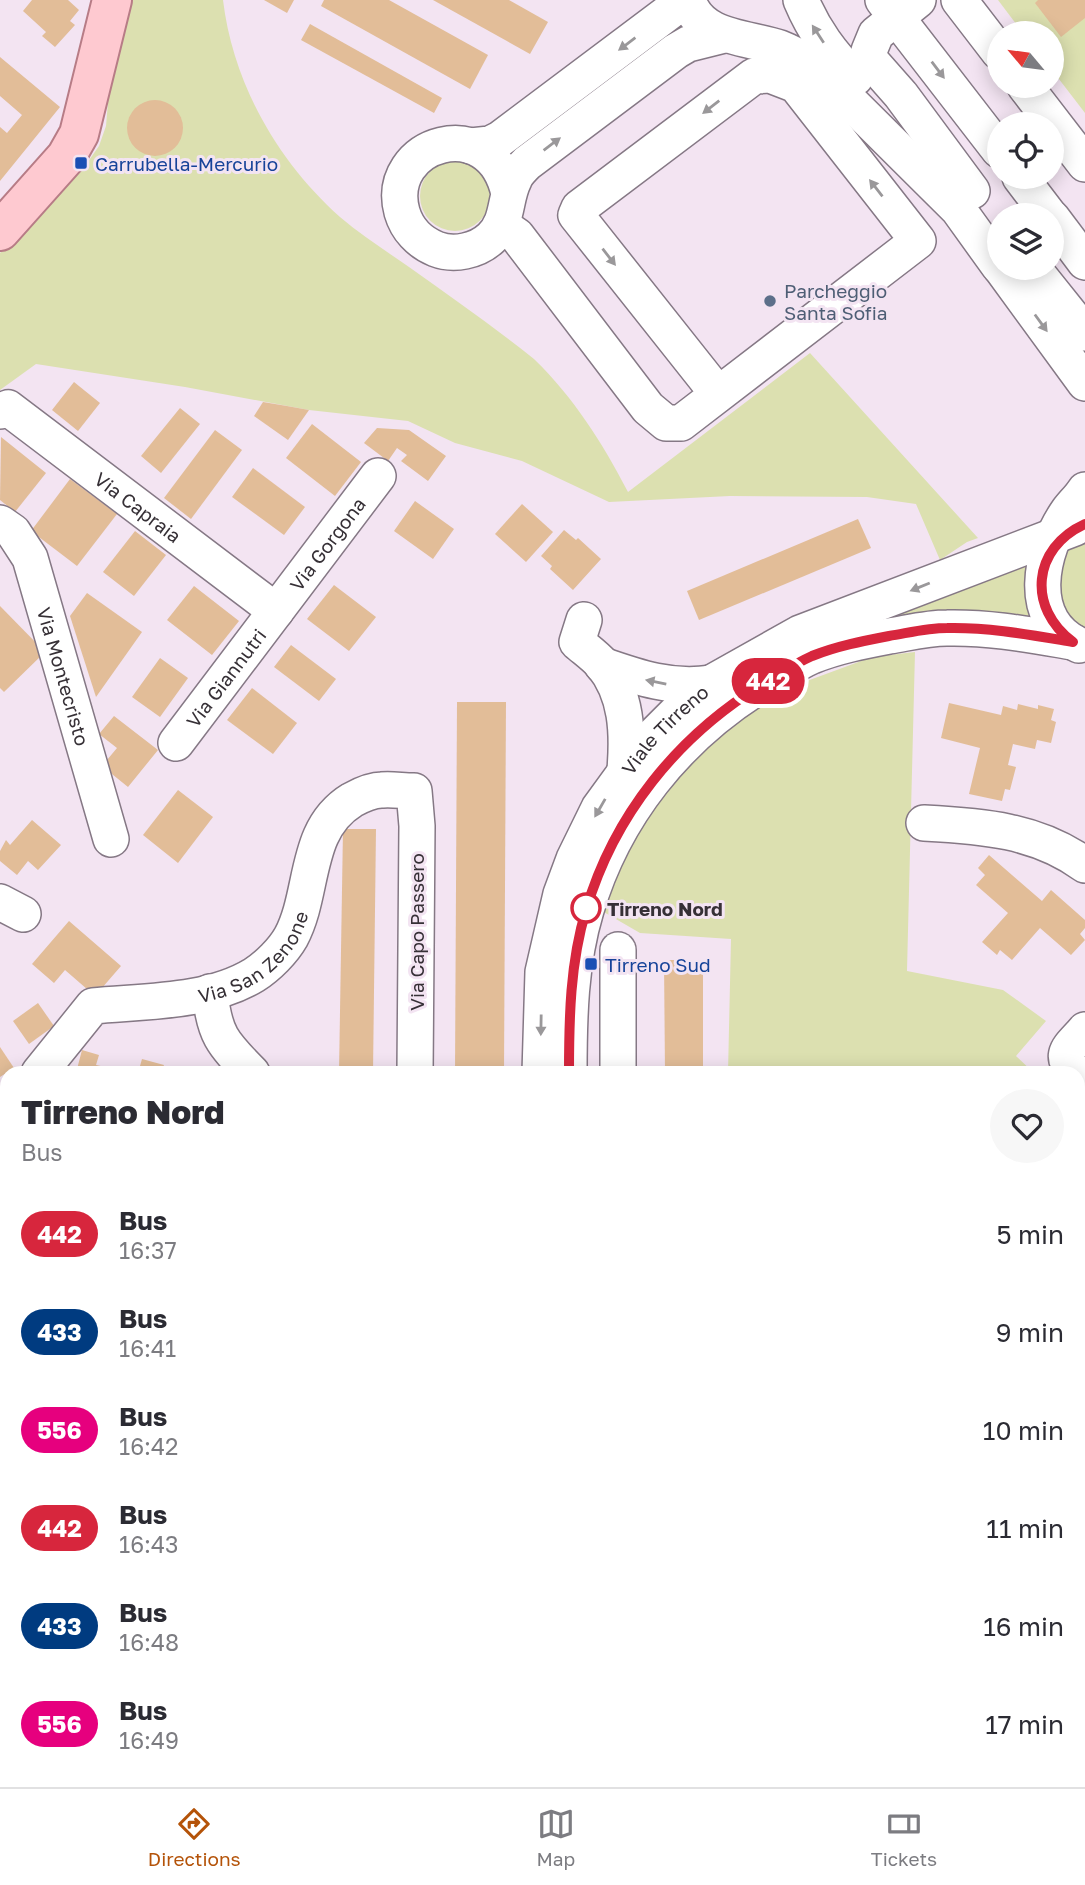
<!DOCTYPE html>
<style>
body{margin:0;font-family:"Golos Text",sans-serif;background:#f7f7f7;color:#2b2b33;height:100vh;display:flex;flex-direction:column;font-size:26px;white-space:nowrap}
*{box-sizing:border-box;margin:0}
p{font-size:23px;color:#7c7c81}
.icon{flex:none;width:38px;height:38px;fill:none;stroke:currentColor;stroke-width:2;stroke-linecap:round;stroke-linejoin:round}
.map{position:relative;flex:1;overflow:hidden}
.panel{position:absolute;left:0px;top:1066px;width:1085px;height:723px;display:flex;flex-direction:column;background:#fff;border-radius:21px 21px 0 0;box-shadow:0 4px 18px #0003}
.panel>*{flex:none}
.badge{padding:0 14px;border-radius:23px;font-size:24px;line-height:46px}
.needle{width:46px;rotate:299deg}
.tools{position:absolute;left:987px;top:21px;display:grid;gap:14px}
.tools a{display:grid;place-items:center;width:77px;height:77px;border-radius:50%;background:#fff;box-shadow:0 4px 18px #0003;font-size:35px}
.map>.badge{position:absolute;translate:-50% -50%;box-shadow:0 0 0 4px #fff}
.round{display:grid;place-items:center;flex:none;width:74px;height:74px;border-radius:37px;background:#f7f7f7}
.summary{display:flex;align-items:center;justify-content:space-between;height:119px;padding:0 21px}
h1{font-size:33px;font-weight:800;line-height:52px}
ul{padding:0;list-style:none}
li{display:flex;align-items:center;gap:21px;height:98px;padding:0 21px}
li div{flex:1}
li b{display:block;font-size:26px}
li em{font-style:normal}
li .badge{min-width:77px;font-weight:700;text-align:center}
.dock{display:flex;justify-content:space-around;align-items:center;height:98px;border-top:2px solid #e1e1e2;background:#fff;font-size:19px;color:#7c7c81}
.dock a{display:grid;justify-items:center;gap:4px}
.dock .on{color:#b45309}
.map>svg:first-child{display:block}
.green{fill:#dce0b0}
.forest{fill:#bdc190}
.building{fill:#e2bd98}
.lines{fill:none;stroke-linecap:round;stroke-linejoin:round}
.minor-casing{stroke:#857885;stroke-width:38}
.major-casing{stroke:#b77c86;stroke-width:42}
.minor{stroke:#fff;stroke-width:35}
.major{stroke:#fec9d0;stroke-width:38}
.oneway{fill:#9a989a}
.line-casing{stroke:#fff;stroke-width:16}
.line{stroke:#d7263d;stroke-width:10}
.transit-dot{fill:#1a4fb4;stroke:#f3e4f2;stroke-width:2.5}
.service-dot{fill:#5c6f8a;stroke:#f3e4f2;stroke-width:2.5}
.stop-dot{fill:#fff;stroke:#d7263d;stroke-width:3.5}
.labels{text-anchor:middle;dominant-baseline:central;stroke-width:6;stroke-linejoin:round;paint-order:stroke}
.transit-label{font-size:19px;fill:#164399;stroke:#f3e4f2;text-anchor:start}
.service-label{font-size:19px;fill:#4e5e75;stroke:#f3e4f2;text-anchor:start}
.street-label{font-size:19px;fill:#363036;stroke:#f3e4f2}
.stop-label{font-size:19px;font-weight:bold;fill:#363036;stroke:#f3e4f2;text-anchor:start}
</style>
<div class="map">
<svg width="1085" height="1787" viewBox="0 0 1085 1787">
<rect width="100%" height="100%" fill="#f3e4f2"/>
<g class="green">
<path d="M129,0H223C233,83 277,161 340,217C361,235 386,251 409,267C451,297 494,327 534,359C574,398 602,442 628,492L810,353L978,538L967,542L940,560L916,504L867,497L730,496L609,502L522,461L455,443L408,421L309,410L185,387L36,364L0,390V253L85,166L99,146L106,126L111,66Z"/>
<path d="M998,0H1085V113L1052,70V33H1023Z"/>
<circle cx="455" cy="196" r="35"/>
<path d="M1085,536V634L1077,629L1055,594C1062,565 1059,554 1085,536Z"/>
<path d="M1028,558L1039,624L757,667Z"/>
<path d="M915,652L907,971L1003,990L1046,1021L1016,1056L1034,1073H728L731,939L640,933L602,911L616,872L638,831L665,791L704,751L753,710L796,685L872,657Z"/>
<path d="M1078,1112L1085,1119V1787H1011V1782H1078Z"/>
</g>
<path class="forest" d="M0,1367L7,1369V1780L0,1778Z"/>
<g class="building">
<path d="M32,0H68L79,10L70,21L75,25L55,47L42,36L46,32L23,11Z"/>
<path d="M264,0H294L287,13Z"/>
<path d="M324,0H389L488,55L470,89L321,6Z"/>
<path d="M433,0H509L548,22L530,54Z"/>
<path d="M1038,0H1085V18L1061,37L1035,3Z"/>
<path d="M310,24L442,98L434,113L301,40Z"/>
<path d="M0,57L60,107L0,181V127L7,133L22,115L0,96Z"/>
<circle cx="155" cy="128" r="28"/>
<path d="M74,382L100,403L78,431L52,410Z"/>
<path d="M263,402L287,406L309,410L288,440L254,416Z"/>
<path d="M180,408L200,424L161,473L141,456Z"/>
<path d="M312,424L361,462L335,496L286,458Z"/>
<path d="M377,428L409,430L446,456L428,481L401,461L407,455L397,448L388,461L364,443Z"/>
<path d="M215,430L242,450L191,519L164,498Z"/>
<path d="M1,437L46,473L15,512L0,500Z"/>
<path d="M253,468L305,507L284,535L232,497Z"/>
<path d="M70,479L117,514L77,566L31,531Z"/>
<path d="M415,501L454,529L433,559L394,531Z"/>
<path d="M522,504L553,532L526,562L495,534Z"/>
<path d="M858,519L871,548L699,620L687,591Z"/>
<path d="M564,530L576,540L578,538L601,559L573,590L550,569L552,566L541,556Z"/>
<path d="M135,531L166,555L134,596L103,572Z"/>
<path d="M334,585L376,617L349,651L307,619Z"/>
<path d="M194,586L239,621L212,655L167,620Z"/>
<path d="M87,593L142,632L96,697L70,616Z"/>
<path d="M0,606L45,652L4,692L0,688Z"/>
<path d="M291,645L336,679L319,701L274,667Z"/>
<path d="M160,658L188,678L160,717L132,697Z"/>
<path d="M252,688L297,723L273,754L227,720Z"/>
<path d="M457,702H506L504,1073H455Z"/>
<path d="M949,703L1001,715L1003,706L1017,710L1018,704L1038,709V705L1054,709L1051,720L1056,722L1051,743L1037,740L1035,749L1013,744L1008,765L1016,767L1010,790L1005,789L1002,801L969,794L980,748L941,738Z"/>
<path d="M114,716L158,750L128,787L102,766L117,748L99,734Z"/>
<path d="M178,790L213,817L178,863L143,835Z"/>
<path d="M32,820L61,845L38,870L28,861L17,875L0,861V851L6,840L10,845Z"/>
<path d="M343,829H376L373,1073H339Z"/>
<path d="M989,855L1042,901L1051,890L1085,920V928L1080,934L1085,940L1071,955L1040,928L1012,960L1000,950L997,955L982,942L1008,913L976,885L985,875L978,868Z"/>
<path d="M69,921L121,966L95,996L65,970L54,983L32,964Z"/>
<path d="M664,960H703V1073H665Z"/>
<path d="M38,1003L54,1026L29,1044L13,1021Z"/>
<path d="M0,1047L14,1068L0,1077Z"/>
<path d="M82,1050L99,1055L96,1065L110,1068L109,1073H76Z"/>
<path d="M142,1059L164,1065L161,1073H138Z"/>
<path d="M0,1154L7,1156V1206L0,1204Z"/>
<path d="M119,1782H172L171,1787H117Z"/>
<rect x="332" y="1782" width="33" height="5"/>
<rect x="450" y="1782" width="52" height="5"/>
<rect x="650" y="1782" width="41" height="5"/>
<rect x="782" y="1782" width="42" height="5"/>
<rect x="902" y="1782" width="42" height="5"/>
</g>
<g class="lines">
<defs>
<g id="minor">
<path d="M688,0C700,39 748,37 780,48C793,53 803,59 814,66L958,209L999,266"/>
<path d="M801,0C814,31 831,54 855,78"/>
<path d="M883,0L999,150"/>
<path d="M918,0L876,34L869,51L871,61L901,95L972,191"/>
<path d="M959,0L999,52"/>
<path d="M1025,86L1085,164"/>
<path d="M471,146L490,144L500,139L669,12L679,0"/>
<path d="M1020,177L1049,215"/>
<path d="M509,194C491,109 383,143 402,212C407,229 419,242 436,249C454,256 477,251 491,238C509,221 504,200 514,180C516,174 522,168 527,163L676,51L688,44L724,35"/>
<path d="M1052,218L1085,262"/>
<path d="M501,225L517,236L648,408L666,423H681L918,241L796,85L770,75L754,76L579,208L576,215L718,394"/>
<path d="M1001,268L1085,383"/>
<path d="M1033,268L1085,333"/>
<path id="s1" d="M0,411L8,408L276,611"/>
<path id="s2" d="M0,523L13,532L30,558L111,839"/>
<path d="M584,620L577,642C585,649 595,656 602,664C627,694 628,733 625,770"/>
<path d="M1079,645C1025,620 1040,551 1068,511C1073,504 1080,498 1085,490"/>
<path d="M602,665C639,678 672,689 711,683"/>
<path id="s3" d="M176,743L378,476"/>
<path d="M924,823C982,826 1037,830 1085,865"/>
<path d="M0,902L23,914"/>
<path d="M618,950V1073"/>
<path d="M210,992C214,1034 222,1043 252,1073"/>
<path id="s4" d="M39,1073L93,1006C144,1001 208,1003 254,975C268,966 283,951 291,937C315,892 303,830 352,800C361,795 372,790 382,790C392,789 403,791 414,791L417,826L415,1073"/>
<path id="s5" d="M540,1073L543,972L561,894L574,859L599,808L647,742L677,712L711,683L800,633L1075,528"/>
<path d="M569,1073C569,1018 570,963 586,910C614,815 677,737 761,685C778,675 794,664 812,656C837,646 863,641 889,636C908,633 927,628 947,628C990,627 1031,635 1073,642"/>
<path d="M1076,1073C1056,1054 1071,1047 1085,1030"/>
<path d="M0,1114L7,1110"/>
<path d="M310,1782V1787"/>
<path d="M612,1782V1787"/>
<path d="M84,1787L86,1782"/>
<path d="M409,1787V1782"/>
<path d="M535,1787V1782"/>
<path d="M564,1787V1782"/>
<path d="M863,1787V1782"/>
</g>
<path id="major" d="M0,231L66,157L79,134L112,0"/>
</defs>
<use href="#minor" class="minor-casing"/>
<use href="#major" class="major-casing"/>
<use href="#minor" class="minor"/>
<use href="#major" class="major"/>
</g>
<defs><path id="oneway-solid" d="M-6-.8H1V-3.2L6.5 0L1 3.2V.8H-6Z" transform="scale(1.75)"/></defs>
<g class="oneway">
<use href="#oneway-solid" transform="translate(818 34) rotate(-123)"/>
<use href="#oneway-solid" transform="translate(627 44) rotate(143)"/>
<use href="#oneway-solid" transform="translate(938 70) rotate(53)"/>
<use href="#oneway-solid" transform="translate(711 107) rotate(142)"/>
<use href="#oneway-solid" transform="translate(552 144) rotate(-37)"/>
<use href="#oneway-solid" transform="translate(876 188) rotate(-128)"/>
<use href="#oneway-solid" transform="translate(609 257) rotate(52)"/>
<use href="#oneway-solid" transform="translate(1041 323) rotate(54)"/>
<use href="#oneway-solid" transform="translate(920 587) rotate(158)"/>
<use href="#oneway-solid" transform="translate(656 682) rotate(-169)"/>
<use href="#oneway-solid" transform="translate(600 808) rotate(120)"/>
<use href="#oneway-solid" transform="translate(541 1025) rotate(91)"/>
</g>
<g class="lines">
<defs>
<path id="line" d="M569,1073C569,1018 570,963 586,910C614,815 677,737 761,685C778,675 794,664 812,656C837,646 863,641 889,636C908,633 927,628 947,628C989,627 1031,635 1073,642C1027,608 1032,548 1085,524"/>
</defs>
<use href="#line" class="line-casing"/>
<use href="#line" class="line"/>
</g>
<g class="transit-dot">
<rect x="74" y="156" width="14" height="14" rx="3.5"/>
<rect x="584" y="957" width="14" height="14" rx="3.5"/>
</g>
<circle class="service-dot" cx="770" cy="301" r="7"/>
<circle class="stop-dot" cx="586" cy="908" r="14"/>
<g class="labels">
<g class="transit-label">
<text x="95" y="163">Carrubella-Mercurio</text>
<text x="605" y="964">Tirreno Sud</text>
</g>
<g class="service-label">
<text x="784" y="290">Parcheggio<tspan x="784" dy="22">Santa Sofia</tspan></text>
</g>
<g class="street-label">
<text stroke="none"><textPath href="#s1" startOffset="172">Via Capraia</textPath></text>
<text stroke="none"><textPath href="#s3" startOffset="250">Via Gorgona</textPath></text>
<text stroke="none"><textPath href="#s2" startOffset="170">Via Montecristo</textPath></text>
<text stroke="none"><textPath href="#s3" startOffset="82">Via Giannutri</textPath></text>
<text stroke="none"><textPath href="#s5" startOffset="378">Viale Tirreno</textPath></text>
<text transform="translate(416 932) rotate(-90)">Via Capo Passero</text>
<text stroke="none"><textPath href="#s4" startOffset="262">Via San Zenone</textPath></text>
</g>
<g class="stop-label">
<text x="607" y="908">Tirreno Nord</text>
</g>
</g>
</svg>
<div class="tools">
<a><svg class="needle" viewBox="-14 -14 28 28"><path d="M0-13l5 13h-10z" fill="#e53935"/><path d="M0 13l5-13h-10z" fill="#7c7c81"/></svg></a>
<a><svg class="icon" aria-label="locate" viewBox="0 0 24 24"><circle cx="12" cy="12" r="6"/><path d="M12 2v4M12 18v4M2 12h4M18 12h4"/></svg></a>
<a><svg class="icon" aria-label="layers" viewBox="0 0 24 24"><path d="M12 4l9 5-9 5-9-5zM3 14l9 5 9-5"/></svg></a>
</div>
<b class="badge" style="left:768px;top:681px;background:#d7263d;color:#fff">442</b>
<section class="panel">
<div class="summary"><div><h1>Tirreno Nord</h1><p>Bus</p></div><a class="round"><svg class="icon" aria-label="heart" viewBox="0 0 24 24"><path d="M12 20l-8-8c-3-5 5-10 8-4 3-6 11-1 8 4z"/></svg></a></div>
<ul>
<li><span class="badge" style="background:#d7263d;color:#fff">442</span><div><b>Bus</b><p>16:37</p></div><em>5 min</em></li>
<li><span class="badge" style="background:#003b80;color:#fff">433</span><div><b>Bus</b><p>16:41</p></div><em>9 min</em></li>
<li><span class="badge" style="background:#e6007e;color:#fff">556</span><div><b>Bus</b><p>16:42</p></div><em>10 min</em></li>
<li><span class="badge" style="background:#d7263d;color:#fff">442</span><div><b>Bus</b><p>16:43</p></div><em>11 min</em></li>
<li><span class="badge" style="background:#003b80;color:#fff">433</span><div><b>Bus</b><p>16:48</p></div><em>16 min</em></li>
<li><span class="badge" style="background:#e6007e;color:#fff">556</span><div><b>Bus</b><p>16:49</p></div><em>17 min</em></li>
</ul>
</section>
</div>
<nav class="dock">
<a class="on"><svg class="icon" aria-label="directions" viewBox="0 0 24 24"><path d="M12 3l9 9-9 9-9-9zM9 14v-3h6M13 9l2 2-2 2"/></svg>Directions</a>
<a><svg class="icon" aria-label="map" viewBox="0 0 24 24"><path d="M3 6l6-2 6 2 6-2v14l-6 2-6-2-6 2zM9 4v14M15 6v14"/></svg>Map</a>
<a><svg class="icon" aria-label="tickets" viewBox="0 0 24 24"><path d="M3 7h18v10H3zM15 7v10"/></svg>Tickets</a>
</nav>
